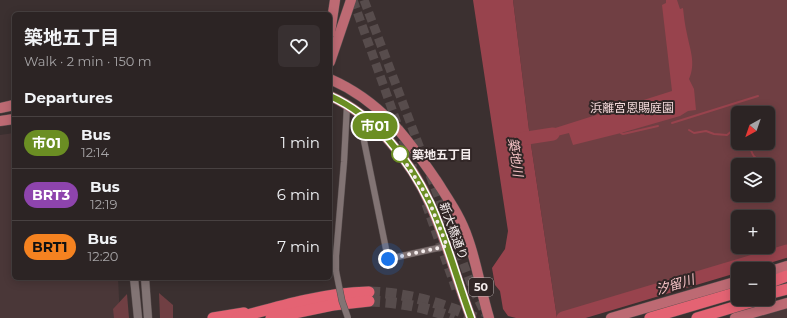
<!DOCTYPE html>
<meta charset="utf-8">
<style>
body{margin:0;font-family:Montserrat,"Noto Sans JP",sans-serif;background:#383031;color:#f1f3f6;height:100vh;display:flex;flex-direction:column;font-size:15px;white-space:nowrap}
*{box-sizing:border-box;margin:0}
p{font-size:13px;color:#a6a4a6}
.icon{flex:none;width:22px;height:22px;fill:none;stroke:currentColor;stroke-width:2;stroke-linecap:round;stroke-linejoin:round}
.map{position:relative;flex:1;overflow:hidden}
.side{position:absolute;left:12px;top:12px;width:320px;height:268px;display:flex;flex-direction:column;background:#2c2424;border-radius:6px;box-shadow:0 2px 10px #0003,0 0 0 1px #484141}
.side>*{flex:none}
.badge{padding:0 8px;border-radius:13px;font-size:14px;line-height:26px}
.needle{width:26px;rotate:220deg}
.controls{position:absolute;left:731px;top:106px;display:grid;gap:8px}
.controls a{display:grid;place-items:center;width:44px;height:44px;border-radius:6px;background:#2c2424;box-shadow:0 2px 10px #0003,0 0 0 1px #484141;font-size:20px}
.you{position:absolute;width:20px;height:20px;margin:-10px;border:3px solid #fff;border-radius:50%;background:#1a73e8;box-shadow:0 0 0 6px #1a73e833}
.map>.badge{position:absolute;translate:-50% -50%;box-shadow:0 0 0 2px #fff}
h2{padding:0 12px;font-size:15px;line-height:36px}
.round{display:grid;place-items:center;flex:none;width:42px;height:42px;border-radius:6px;background:#383031}
.overview{display:flex;align-items:center;justify-content:space-between;height:68px;padding:0 12px}
h1{font-size:19px;font-weight:700;line-height:30px}
ul{padding:0;list-style:none}
li{display:flex;align-items:center;gap:12px;height:52px;padding:0 12px;border-top:1px solid #484141}
li div{flex:1}
li b{display:block;font-size:15px}
li em{font-style:normal}
li .badge{min-width:44px;font-weight:700;text-align:center}
.map>svg:first-child{display:block}
.built{fill:#4a3738}
.green{fill:#703f43;fill-rule:evenodd}
.water{fill:#98434d}
.lines{fill:none;stroke-linecap:round;stroke-linejoin:round}
.stream{stroke:#98434d;stroke-width:2}
.river{stroke:#98434d;stroke-width:13}
.secondary-tunnel{stroke:#574c4c;stroke-width:9;stroke-dasharray:9 4.5;stroke-linecap:butt}
.motorway-tunnel{stroke:#574c4c;stroke-width:11;stroke-dasharray:11 5.5;stroke-linecap:butt}
.minor-casing{stroke:#594f4f;stroke-width:7}
.tertiary-casing{stroke:#594f4f;stroke-width:9}
.primary-casing{stroke:#594f4f;stroke-width:11}
.motorway-casing{stroke:#594f4f;stroke-width:12}
.minor{stroke:#827474;stroke-width:6}
.tertiary{stroke:#827474;stroke-width:8}
.primary{stroke:#bd6a73;stroke-width:10}
.motorway{stroke:#e46373;stroke-width:11}
.minor-bridge-casing{stroke:#594f4f;stroke-width:7;stroke-linecap:butt}
.minor-bridge{stroke:#827474;stroke-width:6}
.line-casing{stroke:#fff;stroke-width:9}
.line{stroke:#6b8e23;stroke-width:6}
.walk{stroke:#f4ecec;stroke-width:4;stroke-dasharray:0 7.2}
.stop-dot{fill:#fff;stroke:#6b8e23;stroke-width:2}
.labels{text-anchor:middle;dominant-baseline:central;stroke-width:4;stroke-linejoin:round;paint-order:stroke}
.shield{fill:#312626;stroke:#bab1b1;stroke-width:1}
.shield-label{font-size:11px;font-weight:bold;fill:#f4ecec}
.park-label{font-size:12px;fill:#f2d8d9;stroke:#312626}
.stop-label{font-size:12px;font-weight:bold;fill:#f4ecec;stroke:#312626;text-anchor:start}
.street-label{font-size:12px;fill:#f4ecec;stroke:#312626}
.water-label{font-size:13px;font-style:italic;fill:#f7c4c7;stroke:#312626}
</style>
<div class="map">
<svg width="787" height="318" viewBox="0 0 787 318">
<rect width="100%" height="100%" fill="#3b3030"/>
<g class="built">
<path d="M14,133V278H118L120,318H0V135Z"/>
<path d="M787,306V318H747Z"/>
</g>
<g class="green">
<path d="M513,0H787V249L557,318L530,138ZM738,113H768V143H738ZM738,165H768V195H738ZM738,217H768V247H738Z"/>
<path d="M159,293L173,305V318H160Z"/>
<path d="M127,294L129,318H114L113,309Z"/>
</g>
<g class="water">
<path d="M473,0H513L530,138L557,318H516L508,316L503,309L500,291L495,285L492,268L505,249L508,231Z"/>
<path d="M666,0H677L680,9L683,8C684,17 685,26 687,34C690,50 696,63 689,79L694,89L696,110L688,111L680,116L621,133L573,145L569,133L553,137L552,129L672,91L662,5L666,3Z"/>
</g>
<g class="lines">
<g class="stream">
<path d="M672,123L758,96"/>
<path d="M689,130L694,133L706,131L714,134L727,135L733,130L738,128"/>
<path d="M621,133L623,134L658,126"/>
<path d="M750,143C751,156 754,158 766,164"/>
</g>
<g class="river">
<path d="M514,140L553,134"/>
<path d="M563,318L787,251"/>
</g>
<g class="secondary-tunnel">
<path d="M353,0L413,168"/>
<path d="M364,0L424,159"/>
<path d="M430,175L473,289L486,315"/>
<path d="M426,204L457,292"/>
</g>
<g class="motorway-tunnel">
<path d="M369,292C407,293 441,303 476,318"/>
<path d="M369,301C399,302 426,307 454,318"/>
</g>
<defs>
<g id="minor">
<path d="M360,114L361,126L388,259L447,246"/>
<path d="M336,271V256L344,162L347,105"/>
</g>
<g id="tertiary">
<path d="M134,278L138,318"/>
<path d="M145,278L148,318"/>
</g>
<g id="primary">
<path d="M330,33L335,0"/>
<path d="M330,62L351,0"/>
<path d="M330,79C380,101 406,136 436,180C448,199 461,217 468,239C477,264 481,292 489,318"/>
<path d="M330,96C375,116 412,162 431,206C447,242 457,281 471,318"/>
<path d="M0,108L14,105"/>
<path d="M0,121L14,119"/>
<path d="M768,272L787,266"/>
<path d="M611,318L738,281"/>
<path d="M735,318L787,303"/>
</g>
<g id="motorway">
<path d="M768,283L787,276"/>
<path d="M768,294L787,289"/>
<path d="M213,318L244,313"/>
<path d="M237,318C280,306 324,293 369,292"/>
<path d="M271,318L333,305L369,301"/>
<path d="M650,318L738,292"/>
<path d="M697,318L761,299"/>
</g>
</defs>
<use href="#minor" class="minor-casing"/>
<use href="#tertiary" class="tertiary-casing"/>
<use href="#primary" class="primary-casing"/>
<use href="#motorway" class="motorway-casing"/>
<use href="#minor" class="minor"/>
<use href="#tertiary" class="tertiary"/>
<use href="#primary" class="primary"/>
<use href="#motorway" class="motorway"/>
<defs>
<path id="minor-bridge" d="M336,271L342,301L348,318"/>
</defs>
<use href="#minor-bridge" class="minor-bridge-casing"/>
<use href="#minor-bridge" class="minor-bridge"/>
</g>
<g class="lines">
<defs>
<path id="line" d="M330,96C375,116 409,159 430,203C447,240 457,280 471,318"/>
</defs>
<use href="#line" class="line-casing"/>
<use href="#line" class="line"/>
<path class="walk" d="M388,259L447,246L427,196L400,154"/>
</g>
<circle class="stop-dot" cx="400" cy="154" r="8"/>
<g class="labels">
<rect class="shield" x="469" y="278" width="24" height="18" rx="3"/>
<g class="shield-label">
<text x="481" y="287">50</text>
</g>
<g class="park-label">
<text x="632" y="107">浜離宮恩賜庭園</text>
</g>
<g class="stop-label">
<text x="412" y="154">築地五丁目</text>
</g>
<g class="street-label">
<text transform="translate(454 231) rotate(70)">新大橋通り</text>
</g>
<g class="water-label">
<text transform="translate(516 157) rotate(82)">築地川</text>
<text transform="translate(675 284) rotate(-17)">汐留川</text>
</g>
</g>
</svg>
<div class="controls">
<a><svg class="needle" viewBox="-14 -14 28 28"><path d="M0-13l5 13h-10z" fill="#e53935"/><path d="M0 13l5-13h-10z" fill="#a6a4a6"/></svg></a>
<a><svg class="icon" aria-label="layers" viewBox="0 0 24 24"><path d="M12 4l9 5-9 5-9-5zM3 14l9 5 9-5"/></svg></a>
<a>+</a>
<a>−</a>
</div>
<div class="you" style="left:388px;top:259px"></div>
<b class="badge" style="left:375px;top:126px;background:#6b8e23;color:#fff">市01</b>
<section class="side">
<div class="overview"><div><h1>築地五丁目</h1><p>Walk · 2 min · 150 m</p></div><a class="round"><svg class="icon" aria-label="heart" viewBox="0 0 24 24"><path d="M12 20l-8-8c-3-5 5-10 8-4 3-6 11-1 8 4z"/></svg></a></div>
<h2>Departures</h2>
<ul>
<li><span class="badge" style="background:#6b8e23;color:#fff">市01</span><div><b>Bus</b><p>12:14</p></div><em>1 min</em></li>
<li><span class="badge" style="background:#8e44ad;color:#fff">BRT3</span><div><b>Bus</b><p>12:19</p></div><em>6 min</em></li>
<li><span class="badge" style="background:#f58220;color:#111">BRT1</span><div><b>Bus</b><p>12:20</p></div><em>7 min</em></li>
</ul>
</section>
</div>
